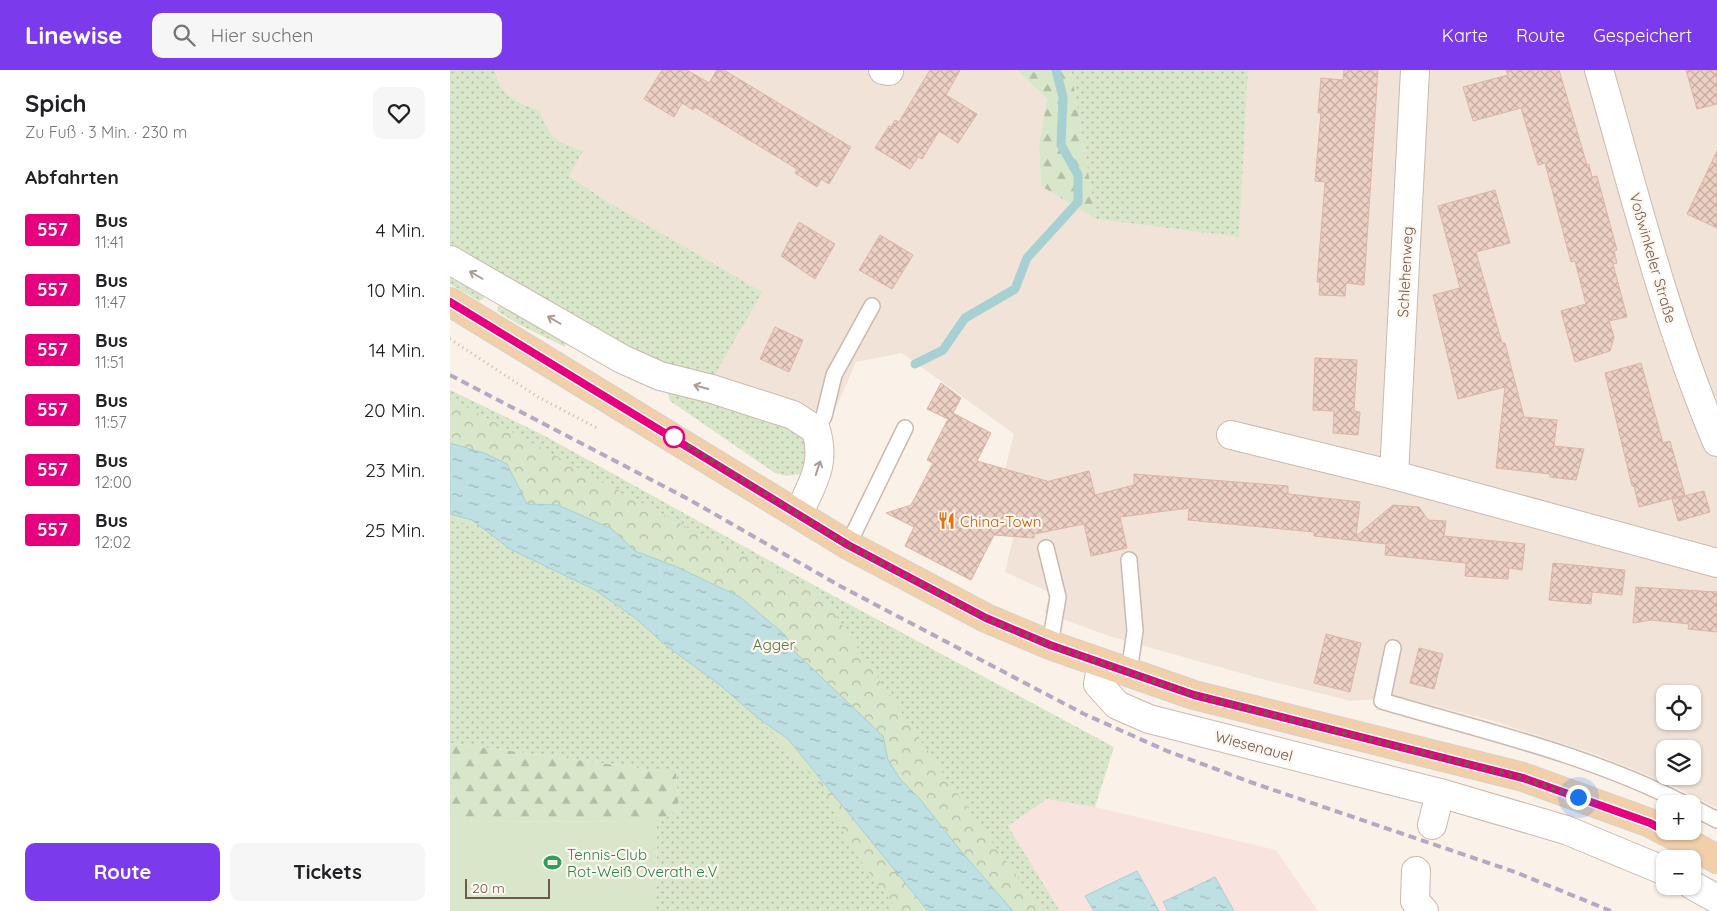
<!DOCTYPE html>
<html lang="de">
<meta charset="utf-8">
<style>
body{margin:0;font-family:Quicksand,sans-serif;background:#f6f6f6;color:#202124;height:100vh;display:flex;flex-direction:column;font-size:19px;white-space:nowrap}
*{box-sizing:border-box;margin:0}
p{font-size:16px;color:#757577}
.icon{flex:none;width:28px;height:28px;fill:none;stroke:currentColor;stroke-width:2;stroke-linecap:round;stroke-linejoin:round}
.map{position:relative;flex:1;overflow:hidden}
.details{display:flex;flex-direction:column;background:#fff;width:450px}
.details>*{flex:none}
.badge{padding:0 10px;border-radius:4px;font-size:18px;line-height:32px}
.controls{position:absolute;left:1206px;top:615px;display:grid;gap:10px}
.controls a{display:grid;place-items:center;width:45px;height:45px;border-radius:10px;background:#fff;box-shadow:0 1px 4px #0004;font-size:25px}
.scale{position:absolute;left:15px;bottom:12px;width:85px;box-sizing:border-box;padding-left:5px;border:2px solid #71584f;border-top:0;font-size:14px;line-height:18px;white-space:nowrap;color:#71584f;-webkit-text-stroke:4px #fdf6ef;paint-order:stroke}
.you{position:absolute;width:25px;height:25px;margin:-12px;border:4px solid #fff;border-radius:50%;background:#1a73e8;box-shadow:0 0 0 8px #1a73e833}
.map>.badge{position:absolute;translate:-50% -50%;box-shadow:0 0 0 2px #fff}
h2{padding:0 25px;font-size:19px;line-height:45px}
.round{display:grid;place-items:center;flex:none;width:52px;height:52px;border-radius:10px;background:#f6f6f6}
.overview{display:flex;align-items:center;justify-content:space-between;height:85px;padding:0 25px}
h1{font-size:24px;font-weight:700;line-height:38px}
.cta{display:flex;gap:10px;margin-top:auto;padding:10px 25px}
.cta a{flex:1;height:58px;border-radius:10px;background:#7c3aed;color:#fff;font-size:20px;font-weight:700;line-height:58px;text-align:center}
.cta a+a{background:#f6f6f6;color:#202124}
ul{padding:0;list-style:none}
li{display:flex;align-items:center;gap:15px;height:60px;padding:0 25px}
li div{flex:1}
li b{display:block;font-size:19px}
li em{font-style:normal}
li .badge{min-width:55px;font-weight:700;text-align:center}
header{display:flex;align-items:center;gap:30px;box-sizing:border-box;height:70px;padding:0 25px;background:#7c3aed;color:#fff}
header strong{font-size:24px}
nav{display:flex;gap:28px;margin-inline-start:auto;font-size:18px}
.search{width:350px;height:45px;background:#f6f6f6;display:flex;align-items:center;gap:12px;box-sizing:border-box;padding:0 18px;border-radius:10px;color:#757577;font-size:19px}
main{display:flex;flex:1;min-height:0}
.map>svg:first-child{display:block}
.residential{fill:#f1e3d8;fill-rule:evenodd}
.commercial{fill:#f9e3de}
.grass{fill:url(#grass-dots)}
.forest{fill:url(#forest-firs)}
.park{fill:url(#park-crowns)}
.garden{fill:#d8e6c9}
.water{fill:url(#water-ripples);stroke:#a7d0d2}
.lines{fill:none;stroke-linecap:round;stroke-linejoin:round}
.stream{stroke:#a7d0d2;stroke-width:9}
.building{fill:url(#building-cross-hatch);stroke:#ddb5a6}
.service-casing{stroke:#cbb9b0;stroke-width:18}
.minor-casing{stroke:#cbb9b0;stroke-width:30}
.primary-casing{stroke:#d7d0ce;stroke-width:30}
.path{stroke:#d1b3a7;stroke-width:3;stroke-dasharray:1 4;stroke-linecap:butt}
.service{stroke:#fff;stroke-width:15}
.minor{stroke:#fff;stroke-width:28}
.primary{stroke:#f1cfa9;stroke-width:28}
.rail{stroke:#b4a8c3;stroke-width:4;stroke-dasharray:8 5;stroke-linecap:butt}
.oneway{stroke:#aa9b95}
.line-casing{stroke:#fff;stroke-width:11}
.line{stroke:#e6007e;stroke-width:8}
.walk{stroke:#71584f;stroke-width:5;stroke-dasharray:0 9}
.stop-dot{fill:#fff;stroke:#e6007e;stroke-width:2.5}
.labels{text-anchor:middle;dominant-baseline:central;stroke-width:4.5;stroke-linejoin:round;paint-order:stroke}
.street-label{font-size:15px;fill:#71584f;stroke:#fdf6ef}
.food-label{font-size:15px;fill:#c56008;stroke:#fdf6ef;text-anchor:start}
.park-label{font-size:15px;fill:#5b7649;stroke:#fdf6ef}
.leisure-label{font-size:15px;fill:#27864d;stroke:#fdf6ef;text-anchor:start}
</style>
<header>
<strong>Linewise</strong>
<div class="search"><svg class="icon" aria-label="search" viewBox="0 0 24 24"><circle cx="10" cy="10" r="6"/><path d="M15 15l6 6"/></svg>Hier suchen</div>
<nav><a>Karte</a><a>Route</a><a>Gespeichert</a></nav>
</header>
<main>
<section class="details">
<div class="overview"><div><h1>Spich</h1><p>Zu Fuß · 3 Min. · 230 m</p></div><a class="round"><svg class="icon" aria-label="heart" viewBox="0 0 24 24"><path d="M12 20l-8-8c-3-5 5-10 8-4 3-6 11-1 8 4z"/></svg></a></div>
<h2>Abfahrten</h2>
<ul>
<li><span class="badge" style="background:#e6007e;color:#fff">557</span><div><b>Bus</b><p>11:41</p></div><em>4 Min.</em></li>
<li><span class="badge" style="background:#e6007e;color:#fff">557</span><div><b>Bus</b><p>11:47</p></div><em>10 Min.</em></li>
<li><span class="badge" style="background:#e6007e;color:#fff">557</span><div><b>Bus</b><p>11:51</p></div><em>14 Min.</em></li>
<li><span class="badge" style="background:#e6007e;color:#fff">557</span><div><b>Bus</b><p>11:57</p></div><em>20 Min.</em></li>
<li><span class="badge" style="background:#e6007e;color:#fff">557</span><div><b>Bus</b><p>12:00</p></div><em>23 Min.</em></li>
<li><span class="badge" style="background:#e6007e;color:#fff">557</span><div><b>Bus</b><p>12:02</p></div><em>25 Min.</em></li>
</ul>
<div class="cta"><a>Route</a><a>Tickets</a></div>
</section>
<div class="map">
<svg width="1267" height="841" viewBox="0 0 1267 841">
<defs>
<pattern id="grass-dots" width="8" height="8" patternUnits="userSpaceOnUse" patternTransform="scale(1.25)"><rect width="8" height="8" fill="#d8e6c9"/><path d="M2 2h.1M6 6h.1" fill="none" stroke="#b4bda6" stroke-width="1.8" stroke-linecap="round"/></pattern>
<pattern id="forest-firs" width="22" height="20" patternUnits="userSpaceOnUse" patternTransform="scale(1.25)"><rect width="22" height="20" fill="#d8e6c9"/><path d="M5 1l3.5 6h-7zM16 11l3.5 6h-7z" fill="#b4bda6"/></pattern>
<pattern id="park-crowns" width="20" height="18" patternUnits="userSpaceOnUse" patternTransform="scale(1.25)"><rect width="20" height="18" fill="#d8e6c9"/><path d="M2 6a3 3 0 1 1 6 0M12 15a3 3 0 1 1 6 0" fill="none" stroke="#b4bda6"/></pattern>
<pattern id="water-ripples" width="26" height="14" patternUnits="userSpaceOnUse" patternTransform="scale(1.25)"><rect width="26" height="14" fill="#bfe0e2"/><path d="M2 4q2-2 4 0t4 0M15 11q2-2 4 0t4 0" fill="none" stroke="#a0b8ba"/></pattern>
<pattern id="building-cross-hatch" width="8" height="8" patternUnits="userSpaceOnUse" patternTransform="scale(1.25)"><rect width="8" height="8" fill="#ecd0c4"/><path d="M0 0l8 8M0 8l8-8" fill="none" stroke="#c4aca2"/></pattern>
</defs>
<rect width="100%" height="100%" fill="#faf2e9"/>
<path class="residential" d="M45,0H567L597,29L589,75L591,116L646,149L789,167L798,0H1267V738L1223,716L1148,685L1040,650L950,627L901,631L808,608L659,566L594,542L601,523L555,502L563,468L546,434L564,364L452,283L406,292L378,356L263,308L161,134L119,106L133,81L110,74L98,63L90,41L61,28L50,19ZM1215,624H1242V651H1215ZM1215,679H1242V706H1215Z"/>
<path class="commercial" d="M597,729L645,737L826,780L868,841H610L558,756Z"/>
<g class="grass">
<path d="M0,0H45C50,28 67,31 90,41C100,69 105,72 133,81L119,106L161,134L312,222L263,308L202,290L0,178Z"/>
<path d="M621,0H798L789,167L646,149Z"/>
<path d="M0,203L33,223L34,229L29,231L0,214Z"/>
<path d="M49,235H57L116,269L115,277L68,254L47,241Z"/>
<path d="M216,317C251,327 324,342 350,363C364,375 359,392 350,404L336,406L325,403L220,331Z"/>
<path d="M0,320L93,365L369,518L664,677L645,737L597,729L558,756L610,841H563L0,373Z"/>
<path d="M0,444L112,502L184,547L218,577L270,615L338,669L478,841H206L207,752L229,739L226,703L0,673Z"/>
</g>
<g class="forest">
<path d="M567,0H621L646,149L591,116L589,75L597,29Z"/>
<path d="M0,673L226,703L229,739L207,752L0,751Z"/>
</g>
<path class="park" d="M0,328L247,463L369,521L497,709L592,841H448L399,775L375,720L303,642L181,546L73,481L0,447Z"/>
<path class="garden" d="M0,751L207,752L206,841H0Z"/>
<g class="water">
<path d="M0,373L34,383L57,394L77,434L108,435L162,459L185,481L227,497L290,527L335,565L345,582L433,666L438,690L450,709L470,729L510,780L563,841H478L338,669L308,648L270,615L218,577L184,547L145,520L60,479L22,450L0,444Z"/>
<path d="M687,801L709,841H644L635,826Z"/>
<path d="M765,807L784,841H718L713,832Z"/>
</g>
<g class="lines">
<path class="stream" d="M465,294L493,280L515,248L565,219L577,188L628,132V105L611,75L613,27L606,0"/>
</g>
<g class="building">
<path d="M212,0H237L259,13L267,0H274L401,77L379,114L371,109L367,117L345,103L347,99L245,37L243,40L232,33L224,47L194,29Z"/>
<path d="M480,0H510L496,25L527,44L508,73L489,61L472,89L468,87L460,99L425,78L439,56L441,57L445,50L449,52Z"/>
<path d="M894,0H928L914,215L896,213L895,226L869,225L870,212H867L875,112L865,111L871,43H868L871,8L893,10Z"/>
<path d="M1056,0H1109L1137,95L1139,94L1142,107L1147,106L1167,180L1164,181L1167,193L1163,194L1177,247L1159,251L1164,267L1160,281L1125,292L1111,241L1136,234L1125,191L1121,192L1095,93L1088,95L1071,38L1023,51L1013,17L1058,5Z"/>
<path d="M1236,0H1267V34L1247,39Z"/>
<path d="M1267,81V158L1237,144Z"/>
<path d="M1045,120L1060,173L1026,182L1052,273H1055L1074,347L1107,350L1104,376L1134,379L1126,410L1100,407V404L1046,398L1055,317L1008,329L983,225L1010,218L988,136Z"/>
<path d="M349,152L385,174L365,209L331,186Z"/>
<path d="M430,165L463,185L442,219L409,200Z"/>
<path d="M325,257L353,270L339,302L310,289Z"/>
<path d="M865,288L907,290L904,341L910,342L908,365L883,363L884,341L863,340Z"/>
<path d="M1191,293L1213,373L1220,371L1235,425L1189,437L1184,416H1182L1155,303Z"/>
<path d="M491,313L511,328L503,343L541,363L527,391L597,411L596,412L639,401L645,425L684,415V404L838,416V424L910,432L906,466L943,435L969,437L978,450L996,451L994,466L1075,474L1072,500L1059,498L1058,509L1015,506L1016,493L935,485L936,474L864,466V462L738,450L739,438L670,447L677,478L641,486L634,454L584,464V468L544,465L521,510L455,476L464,457L436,443L461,435L483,393L477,390L498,349L477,339Z"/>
<path d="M1254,421L1260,442L1228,451L1222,429Z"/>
<path d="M1103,493L1175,500L1172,525L1142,522L1141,534L1099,530Z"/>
<path d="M1186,517L1267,522V562L1238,559L1239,554L1201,550L1183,553Z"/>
<path d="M876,564L911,573L900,622L864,613Z"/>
<path d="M969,578L993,584L984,619L960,613Z"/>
</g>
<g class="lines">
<defs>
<g id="service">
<path d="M366,360L374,346L384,305L422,236"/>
<path d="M398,475L455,358"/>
<path d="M596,478L608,527L600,575"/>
<path d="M943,578L932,631C1034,661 1140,685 1235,734"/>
<path d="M679,602L685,561L679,490"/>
<path d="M1242,737L1267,750"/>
</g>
<g id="minor">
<path d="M433,0L439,1"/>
<path d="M1149,0C1185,125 1216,252 1267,372"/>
<path d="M0,190L172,289L210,306L262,319L343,345L366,360C376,395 363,411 349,443"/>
<path d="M781,365L944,405L1267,493"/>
<path d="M944,405L965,0"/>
<path d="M652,594L648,614L667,635L699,649L990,723L1116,760L1215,801"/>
<path d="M982,755L990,723"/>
<path d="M966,801L965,831L974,841"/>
<path d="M1242,815L1267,829"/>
</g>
<g id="primary">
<path d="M0,232L398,475L536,548L600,575L744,625L1073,707L1200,753L1215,761"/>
<path d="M1216,761L1267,789"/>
</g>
</defs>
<use href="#service" class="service-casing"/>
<use href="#minor" class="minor-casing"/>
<use href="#primary" class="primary-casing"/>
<path class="path" d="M0,269L88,327L147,358"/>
<use href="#service" class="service"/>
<use href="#minor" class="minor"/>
<use href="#primary" class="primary"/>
<path class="rail" d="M0,305L240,430L390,516L634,644L717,681L806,714L1065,802L1161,841"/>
</g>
<defs><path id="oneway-shaft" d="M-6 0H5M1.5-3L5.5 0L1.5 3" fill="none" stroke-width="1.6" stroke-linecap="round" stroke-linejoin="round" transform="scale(1.25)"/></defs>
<g class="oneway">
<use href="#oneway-shaft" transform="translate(26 205) rotate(-150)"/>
<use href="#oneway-shaft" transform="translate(104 250) rotate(-150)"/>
<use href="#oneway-shaft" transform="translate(251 317) rotate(-165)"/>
<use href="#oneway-shaft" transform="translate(368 398) rotate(-72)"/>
</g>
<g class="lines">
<defs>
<path id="line" d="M0,232L398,475L536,548L600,575L744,625L1073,708L1200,753L1215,761"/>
</defs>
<use href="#line" class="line-casing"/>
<use href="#line" class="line"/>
<path class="walk" d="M224,367L398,475L536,548L600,575L744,625L1073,708L1128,727"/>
</g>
<defs>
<symbol id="restaurant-bare" viewBox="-9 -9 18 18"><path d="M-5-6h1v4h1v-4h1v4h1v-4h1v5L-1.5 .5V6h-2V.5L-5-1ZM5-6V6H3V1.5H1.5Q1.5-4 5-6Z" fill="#e8710a" stroke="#fdf6ef" stroke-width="2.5" paint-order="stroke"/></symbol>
<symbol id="stadium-bare" viewBox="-9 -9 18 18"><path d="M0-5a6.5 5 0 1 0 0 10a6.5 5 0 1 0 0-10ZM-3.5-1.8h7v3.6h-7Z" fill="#2e9e5b" stroke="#fdf6ef" stroke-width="2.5" paint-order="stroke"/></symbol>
</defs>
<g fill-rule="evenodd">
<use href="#restaurant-bare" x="484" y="438" width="25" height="25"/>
<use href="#stadium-bare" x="90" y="780" width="25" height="25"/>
</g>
<circle class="stop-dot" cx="224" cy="367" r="10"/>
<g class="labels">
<g class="street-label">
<text transform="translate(1203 188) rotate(74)">Voßwinkeler Straße</text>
<text transform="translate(955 202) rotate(-87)">Schlehenweg</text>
<text transform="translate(804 676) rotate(15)">Wiesenauel</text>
</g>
<g class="food-label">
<text x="510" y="451">China-Town</text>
</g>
<g class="park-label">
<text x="324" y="574">Agger</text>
</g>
<g class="leisure-label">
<text x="117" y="784">Tennis-Club<tspan x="117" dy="17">Rot-Weiß Overath e.V</tspan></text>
</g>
</g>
</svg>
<div class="controls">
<a><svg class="icon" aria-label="locate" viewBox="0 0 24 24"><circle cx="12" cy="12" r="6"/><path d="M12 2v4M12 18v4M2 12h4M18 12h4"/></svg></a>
<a><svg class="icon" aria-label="layers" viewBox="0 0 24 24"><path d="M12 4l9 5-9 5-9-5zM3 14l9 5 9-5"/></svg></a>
<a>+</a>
<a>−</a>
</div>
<div class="scale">20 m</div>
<div class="you" style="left:1128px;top:727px"></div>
</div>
</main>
